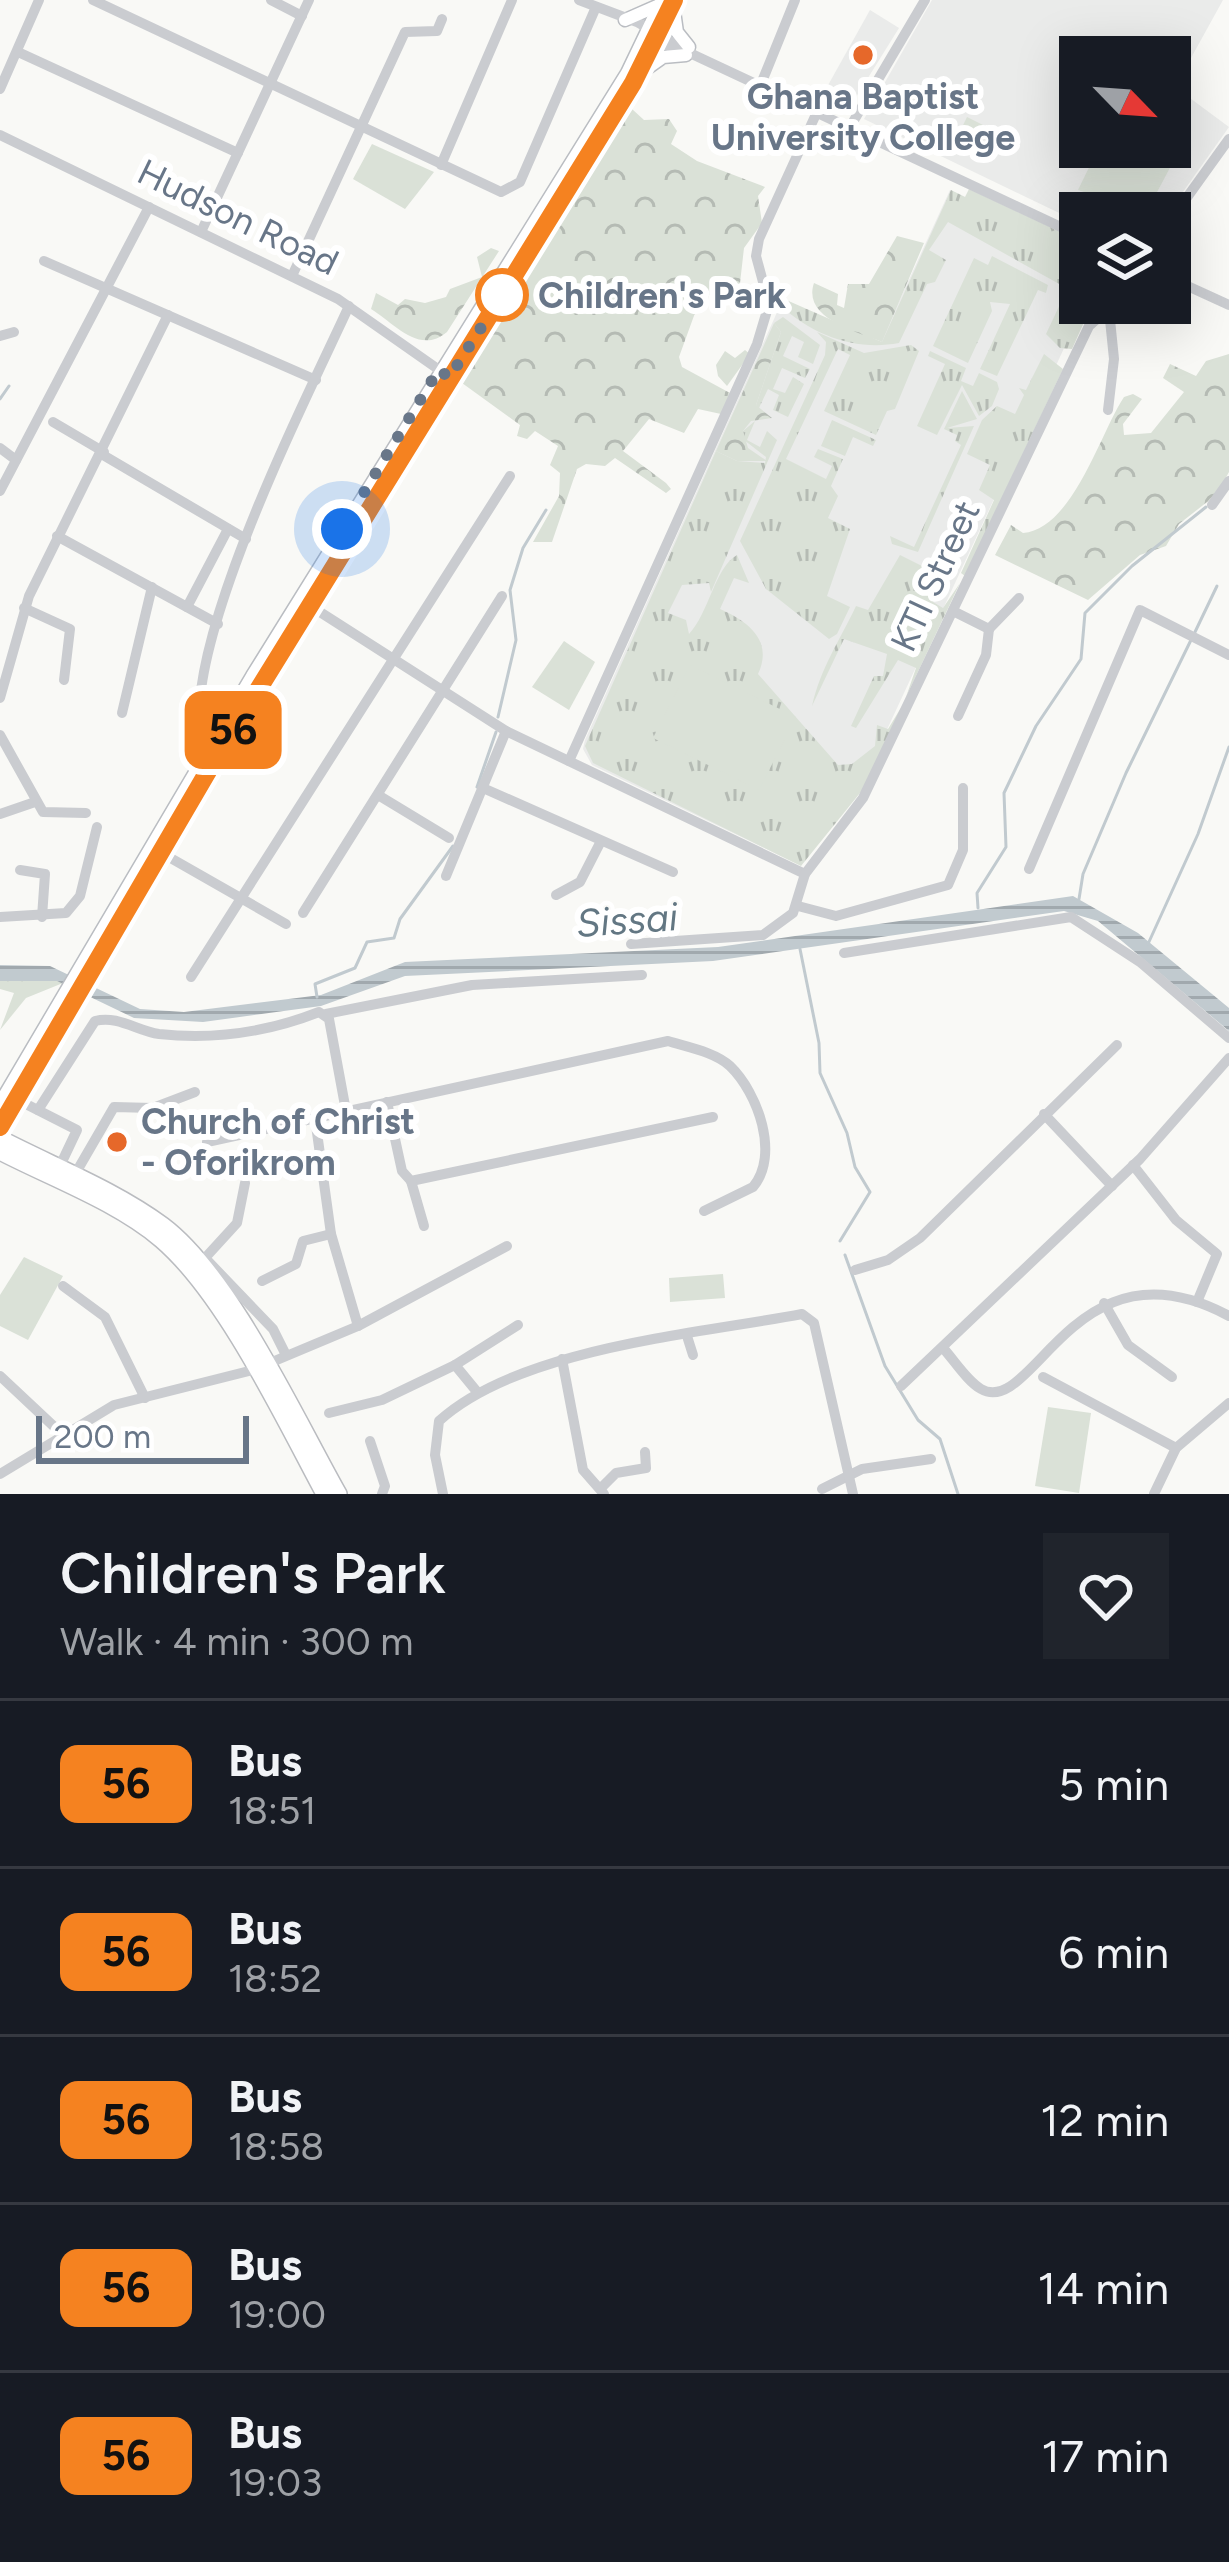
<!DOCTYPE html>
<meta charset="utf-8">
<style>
body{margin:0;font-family:Figtree,sans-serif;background:#20242c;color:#f1f3f6;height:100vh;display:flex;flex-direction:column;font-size:45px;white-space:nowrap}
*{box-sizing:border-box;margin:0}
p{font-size:39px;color:#9ea1a6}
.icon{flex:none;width:66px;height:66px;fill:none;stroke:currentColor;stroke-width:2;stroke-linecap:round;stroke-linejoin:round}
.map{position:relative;height:1494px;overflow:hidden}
.details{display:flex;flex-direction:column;background:#171b24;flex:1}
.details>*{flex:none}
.badge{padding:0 24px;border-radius:18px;font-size:42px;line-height:78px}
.needle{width:78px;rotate:115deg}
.controls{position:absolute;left:1059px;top:36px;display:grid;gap:24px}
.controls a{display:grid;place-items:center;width:132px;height:132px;border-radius:0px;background:#171b24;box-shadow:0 12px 48px #0002;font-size:60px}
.scale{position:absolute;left:36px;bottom:30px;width:213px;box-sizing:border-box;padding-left:12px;border:6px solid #687688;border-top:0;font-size:33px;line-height:42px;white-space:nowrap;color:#687688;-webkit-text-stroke:9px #fff;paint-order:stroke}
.you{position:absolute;width:60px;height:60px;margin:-30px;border:9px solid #fff;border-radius:50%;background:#1a73e8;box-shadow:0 0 0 18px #1a73e833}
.map>.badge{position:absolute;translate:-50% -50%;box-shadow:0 0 0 6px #fff}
.round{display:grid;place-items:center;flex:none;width:126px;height:126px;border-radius:0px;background:#20242c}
.overview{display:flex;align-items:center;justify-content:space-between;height:204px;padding:0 60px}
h1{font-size:57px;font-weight:600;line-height:90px}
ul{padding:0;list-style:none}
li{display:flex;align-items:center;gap:36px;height:168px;padding:0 60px;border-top:3px solid #363941}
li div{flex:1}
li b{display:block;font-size:45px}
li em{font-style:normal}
li .badge{min-width:132px;font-weight:700;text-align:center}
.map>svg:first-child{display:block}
.built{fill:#eaebea;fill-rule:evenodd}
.grass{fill:url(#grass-tufts)}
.forest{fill:url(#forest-crowns)}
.pitch{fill:#dae1d7}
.water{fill:url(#water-rules)}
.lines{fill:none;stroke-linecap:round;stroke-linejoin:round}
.stream{stroke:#c1cacf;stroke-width:3}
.major-casing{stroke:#babdc2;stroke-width:15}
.highway-casing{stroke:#babcc0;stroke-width:18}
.minor{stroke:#caccd0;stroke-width:10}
.major{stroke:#fff;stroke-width:12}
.highway{stroke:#fff;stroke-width:15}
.line-casing{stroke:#fff;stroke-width:27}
.line{stroke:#f58220;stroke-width:18}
.walk{stroke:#687688;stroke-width:12;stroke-dasharray:0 21.6}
.poi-dot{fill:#e6682a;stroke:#fff;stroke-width:4.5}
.stop-dot{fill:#fff;stroke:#f58220;stroke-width:6}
.labels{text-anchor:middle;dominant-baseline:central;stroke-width:12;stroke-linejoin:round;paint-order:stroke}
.poi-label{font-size:36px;font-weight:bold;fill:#687688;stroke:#fff}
.street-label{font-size:36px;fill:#687688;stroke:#fff}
.stop-label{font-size:36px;font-weight:bold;fill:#687688;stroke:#fff;text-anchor:start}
.water-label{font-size:39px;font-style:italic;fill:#637783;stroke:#fff}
</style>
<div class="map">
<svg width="1229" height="1494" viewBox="0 0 1229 1494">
<defs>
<pattern id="grass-tufts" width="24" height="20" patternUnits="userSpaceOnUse" patternTransform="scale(3)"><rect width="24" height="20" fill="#dae1d7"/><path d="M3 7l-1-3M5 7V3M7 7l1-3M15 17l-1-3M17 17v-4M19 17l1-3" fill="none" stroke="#b5bbb4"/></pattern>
<pattern id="forest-crowns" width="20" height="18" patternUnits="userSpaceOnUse" patternTransform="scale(3)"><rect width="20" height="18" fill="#dae1d7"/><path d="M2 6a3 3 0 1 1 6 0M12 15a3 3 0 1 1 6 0" fill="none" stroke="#b5bbb4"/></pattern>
<pattern id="water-rules" width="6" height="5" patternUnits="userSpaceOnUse" patternTransform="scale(3)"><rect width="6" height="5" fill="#c1cacf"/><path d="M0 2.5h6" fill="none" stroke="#a1a9ae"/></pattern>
</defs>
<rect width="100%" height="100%" fill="#f9f9f6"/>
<g class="built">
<path d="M932,0H1223L1175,87L1229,127L1168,213H1080V223L864,119ZM1080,57H1170V147H1080Z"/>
<path d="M870,10L899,28L848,110L822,96Z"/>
<path d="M950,190L1080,250V303H1085L865,777L793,862L592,765L583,749L585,740L783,299L880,343Z"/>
</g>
<g class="grass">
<path d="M969,189L1080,241V303H1105L1085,320L1072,349L1060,348L1046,334L1062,300L1061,285L948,222L929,250L946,260L935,282L927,284L899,343C856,351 814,336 781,306L784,299L882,342L951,190L965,197Z"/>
<path d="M992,256L1048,285L1046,293L1038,290L997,376L980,369L1010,304L990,302L992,311L968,363L933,346L974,258L988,265Z"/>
<path d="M783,317L820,345L813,364L798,357L804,342L792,336L783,356L810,369L805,378L782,368L773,389L785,393L793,377L804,384L788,417L773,410L779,395L768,389L758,410L756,405L781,332L774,323Z"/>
<path d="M817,332L864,353L911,345L919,351L895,409L887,411L876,435L824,411L850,355L838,349L786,459L826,479L832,466L814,457L818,449L843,459L831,486L838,496L828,518L850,529L827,596L850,607L837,634L829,639L766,589L740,541L825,355L826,342Z"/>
<path d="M930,351L966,368L961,381L973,386L979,373L997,382L999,389L992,406L979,416L962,385L937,435L917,426L945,364L928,356Z"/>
<path d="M1044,354L1063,369L965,576L961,573L994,500L979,490L990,465L967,454L982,420L997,406L1015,414L1024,395L1019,388L1026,390Z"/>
<path d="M962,391L977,419L947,428L974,426L918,552L892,544L890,536L914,547L961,445L955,441L957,435L944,429Z"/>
<path d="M832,420L876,440L873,446L853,437L845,456L821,446Z"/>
<path d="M755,421L747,440L760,447L767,431L777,440L711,592L709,583L682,585L668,613L686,620L689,634C709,613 715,567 737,555L749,583L734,578L720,609C747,621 774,640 758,674L838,765L852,764L875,746L877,725L888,729L902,706L864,788L801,866L593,763L585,746L716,451L737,461L765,463L766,457L744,440L743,431Z"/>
<path d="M900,555L944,577L933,602L943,608L960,583L906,697L916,668L898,660L856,728L851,726L874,676H883L887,654L844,639L812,706C821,667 839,642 856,606L868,610Z"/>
<path d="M0,981H57L63,983L26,998L0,1030L14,993L0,989Z"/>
</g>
<g class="forest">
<path d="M632,109L644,120L669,119L677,131L671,144L697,161L765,187L758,196L762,223L744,248L739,292L719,290L711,296L703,291L679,357L682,367L730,393L721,414L698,409L684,433L649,419L623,451L666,483L671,489L666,493L615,458L605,466L586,464L577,469L552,542H533L559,496L560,473L550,465L558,446L535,431L527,439L517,436L520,425L462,383L498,309H507L506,302L619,119Z"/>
<path d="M897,236L924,243L882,342C855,331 802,318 814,283L838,294L837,305L844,308L848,284H869Z"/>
<path d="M491,248L499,251L447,332C419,356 393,322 371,309L376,293L398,305L405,299L425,303L446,297L450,289L482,277L477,257Z"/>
<path d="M774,323L781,332L756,405L772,418L751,421L743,431L748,448L767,461H737L716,451Z"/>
<path d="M745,350L750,354L727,386L718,376L716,365L725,351L735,358Z"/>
<path d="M1229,354V472L1216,495L1179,524L1166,546L1140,555L1088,600L995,555L1011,525L1023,533C1073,529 1101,431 1124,397L1133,394L1142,399L1123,424L1124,435L1151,433L1184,392L1163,378L1170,364L1196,376L1206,361Z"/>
</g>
<g class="pitch">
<path d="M967,117L983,125L970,154L953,146Z"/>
<path d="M1170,117L1191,128L1146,213L1078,190L1099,147H1170Z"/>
<path d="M372,144L434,172L405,209L353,179Z"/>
<path d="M564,641L595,662L569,710L532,687Z"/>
<path d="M690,665L796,717L759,790L653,738Z"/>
<path d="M24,1257L63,1276L28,1340L0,1326V1295Z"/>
<path d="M723,1274L725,1298L670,1302L669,1278Z"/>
<path d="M1048,1407L1091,1413L1079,1493L1035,1486Z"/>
</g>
<path class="water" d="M1073,896L1138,933L1229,1008V1031L1098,921L1064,911L713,961L405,976L321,1006L203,1022L134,1018L57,981H0V965L50,966L140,1009L184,1012L321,995L405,962L718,947Z"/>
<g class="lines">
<g class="stream">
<path d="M0,399L9,386"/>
<path d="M1195,632L1217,586"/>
<path d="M498,717L516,640L510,590L523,548L546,510"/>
<path d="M477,787L496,732"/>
<path d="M1079,899L1083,874L1126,773L1191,640"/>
<path d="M978,908L977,893L1006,847L1004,793L1036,726L1081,659L1085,613L1132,566L1206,507"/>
<path d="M1148,944L1198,834L1229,747"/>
<path d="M800,949L819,1043L820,1073L847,1133L855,1167L870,1192L840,1241"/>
<path d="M317,997L315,984L355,968L367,942L394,938L400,919L453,846"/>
<path d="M845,1255L885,1366L918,1420L940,1439L958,1494"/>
</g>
<defs>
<g id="major">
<path d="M674,11L677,32L689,47"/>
<path d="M625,20L657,6"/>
<path d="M646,69L663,57L686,55"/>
<path d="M0,1103L252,676L627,73L662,0"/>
<path d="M0,1127L214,761L576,179L657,41L674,0"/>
</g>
<g id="highway">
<path d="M0,1138C54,1166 114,1189 163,1225C231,1276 296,1418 339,1494"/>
<path d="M0,1152C52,1179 116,1202 161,1240C225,1295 283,1418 324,1494"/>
</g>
</defs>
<use href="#major" class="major-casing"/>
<use href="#highway" class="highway-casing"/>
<g class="minor">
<path d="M93,0L501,192L520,182L596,7"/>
<path d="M271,0L302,16"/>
<path d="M579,0L637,22L694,55L1080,236"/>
<path d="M650,37L687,55"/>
<path d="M18,52L238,153"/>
<path d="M761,84L795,0"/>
<path d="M0,89L39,0"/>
<path d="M850,127L925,0"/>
<path d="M0,135L338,299L445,374"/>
<path d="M441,165L512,0"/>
<path d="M1170,221L1229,139"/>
<path d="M201,232L309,0"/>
<path d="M44,261L316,380"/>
<path d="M292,276L405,32L437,31L442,19"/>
<path d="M1170,278L1229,305"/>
<path d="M0,336L14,332"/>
<path d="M1108,410L1114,359L1109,310"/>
<path d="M53,422L104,452"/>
<path d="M0,448L16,460"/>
<path d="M103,455L246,539"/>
<path d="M0,491L149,207"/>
<path d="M1212,505L1229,481"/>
<path d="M57,536L218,624"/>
<path d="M309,605L506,731L805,874"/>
<path d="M187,607L228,529"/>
<path d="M24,608L70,629L64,680"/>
<path d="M953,611L989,629"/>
<path d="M989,629L1019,598"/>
<path d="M0,698L29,596L168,315"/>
<path d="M122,713L152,587"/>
<path d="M958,716L986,655L989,629"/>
<path d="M0,735L43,812L86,813"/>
<path d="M205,756C168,668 308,396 349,306"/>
<path d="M569,761L757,344L769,304L756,256L759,239L817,112"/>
<path d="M483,788L673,872"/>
<path d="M378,795L449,838"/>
<path d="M0,814L35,802"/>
<path d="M160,852L286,924"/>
<path d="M1029,869L1140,610L1229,655"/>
<path d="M20,870L45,874L42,917"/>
<path d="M446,876L506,731"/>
<path d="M556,895L580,882L600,843"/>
<path d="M798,906L836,916L948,885L963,850V788"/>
<path d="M303,913L502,596"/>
<path d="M0,917L66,913L80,896L97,827"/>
<path d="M631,944L763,935L793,913L805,874L863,798L1089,326L1115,303"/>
<path d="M844,953L1071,917L1140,962L1229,1038"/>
<path d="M191,977L510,476"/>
<path d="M326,1014L472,985L642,975"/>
<path d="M16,1099L77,1130L59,1168"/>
<path d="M387,1102L402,1171L411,1181L713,1117"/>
<path d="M38,1110L95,1021C118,1015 137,1031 159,1034C214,1040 268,1032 319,1012L329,1019L346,1111"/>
<path d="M1044,1114L1112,1186"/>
<path d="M315,1118L331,1234L358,1326"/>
<path d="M207,1142L668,1041C687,1047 715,1052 730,1066C758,1093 780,1155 753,1187L704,1211"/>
<path d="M1133,1165L1176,1220L1217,1254L1197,1302"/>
<path d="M74,1176L114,1107L153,1108L195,1092"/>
<path d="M411,1181L424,1226"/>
<path d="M245,1183L237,1223L205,1258L273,1329L285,1353"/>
<path d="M855,1270L888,1260L920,1238L1117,1045"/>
<path d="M262,1281L296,1264L303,1241L331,1234"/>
<path d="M63,1286L105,1317L145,1398"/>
<path d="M1104,1303L1128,1345L1172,1377"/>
<path d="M687,1336L693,1355"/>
<path d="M943,1348C954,1360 967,1381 981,1389C1034,1419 1074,1233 1229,1316"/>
<path d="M562,1359L583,1470L604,1494"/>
<path d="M0,1376L63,1435"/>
<path d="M1043,1377L1176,1448"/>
<path d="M901,1386L1140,1159L1229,1058"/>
<path d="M478,1393L455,1365L518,1325"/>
<path d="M329,1413L382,1400L455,1365"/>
<path d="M370,1441L385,1486L382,1494"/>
<path d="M0,1474L114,1405L253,1370L358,1326L507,1246"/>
<path d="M602,1487L616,1473L646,1468L645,1452"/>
<path d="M822,1489L862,1469L931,1459"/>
<path d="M443,1494L435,1455L439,1421C519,1348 697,1334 802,1314L814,1323L853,1494"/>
<path d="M1154,1494L1176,1448L1229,1403"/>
</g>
<use href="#major" class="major"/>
<use href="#highway" class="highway"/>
</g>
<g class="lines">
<defs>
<path id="line" d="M0,1127L214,761L633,83L674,0"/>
</defs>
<use href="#line" class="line-casing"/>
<use href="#line" class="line"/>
<path class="walk" d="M342,529L439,369L449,378L507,287L502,295"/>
</g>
<g class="poi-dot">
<circle cx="863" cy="55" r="12"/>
<circle cx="117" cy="1142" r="12"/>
</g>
<circle class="stop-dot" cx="502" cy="295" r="24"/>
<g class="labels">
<g class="poi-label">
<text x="863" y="96">Ghana Baptist<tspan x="863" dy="41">University College</tspan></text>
<text x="141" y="1121" text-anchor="start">Church of Christ<tspan x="141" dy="41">- Oforikrom</tspan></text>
</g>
<g class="street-label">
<text transform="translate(238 217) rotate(26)">Hudson Road</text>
<text transform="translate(935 576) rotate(-65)">KTI Street</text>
</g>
<g class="stop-label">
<text x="538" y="295">Children's Park</text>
</g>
<g class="water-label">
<text transform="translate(627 920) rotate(-4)">Sissai</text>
</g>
</g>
</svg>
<div class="controls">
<a><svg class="needle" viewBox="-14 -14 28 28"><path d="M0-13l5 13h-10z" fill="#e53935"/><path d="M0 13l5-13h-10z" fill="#9ea1a6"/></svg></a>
<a><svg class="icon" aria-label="layers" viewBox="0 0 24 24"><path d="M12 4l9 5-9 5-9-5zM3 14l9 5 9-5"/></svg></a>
</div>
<div class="scale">200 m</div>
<div class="you" style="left:342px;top:529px"></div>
<b class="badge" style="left:233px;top:730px;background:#f58220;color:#111">56</b>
</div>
<section class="details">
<div class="overview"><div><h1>Children's Park</h1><p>Walk · 4 min · 300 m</p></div><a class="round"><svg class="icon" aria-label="heart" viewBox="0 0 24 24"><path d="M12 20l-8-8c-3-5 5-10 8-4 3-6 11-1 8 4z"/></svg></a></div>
<ul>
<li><span class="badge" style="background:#f58220;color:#111">56</span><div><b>Bus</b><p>18:51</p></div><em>5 min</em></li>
<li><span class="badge" style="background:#f58220;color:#111">56</span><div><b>Bus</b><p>18:52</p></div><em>6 min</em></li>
<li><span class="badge" style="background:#f58220;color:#111">56</span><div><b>Bus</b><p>18:58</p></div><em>12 min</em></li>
<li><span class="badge" style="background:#f58220;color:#111">56</span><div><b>Bus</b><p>19:00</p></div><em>14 min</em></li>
<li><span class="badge" style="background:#f58220;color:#111">56</span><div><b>Bus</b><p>19:03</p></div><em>17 min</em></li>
</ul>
</section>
